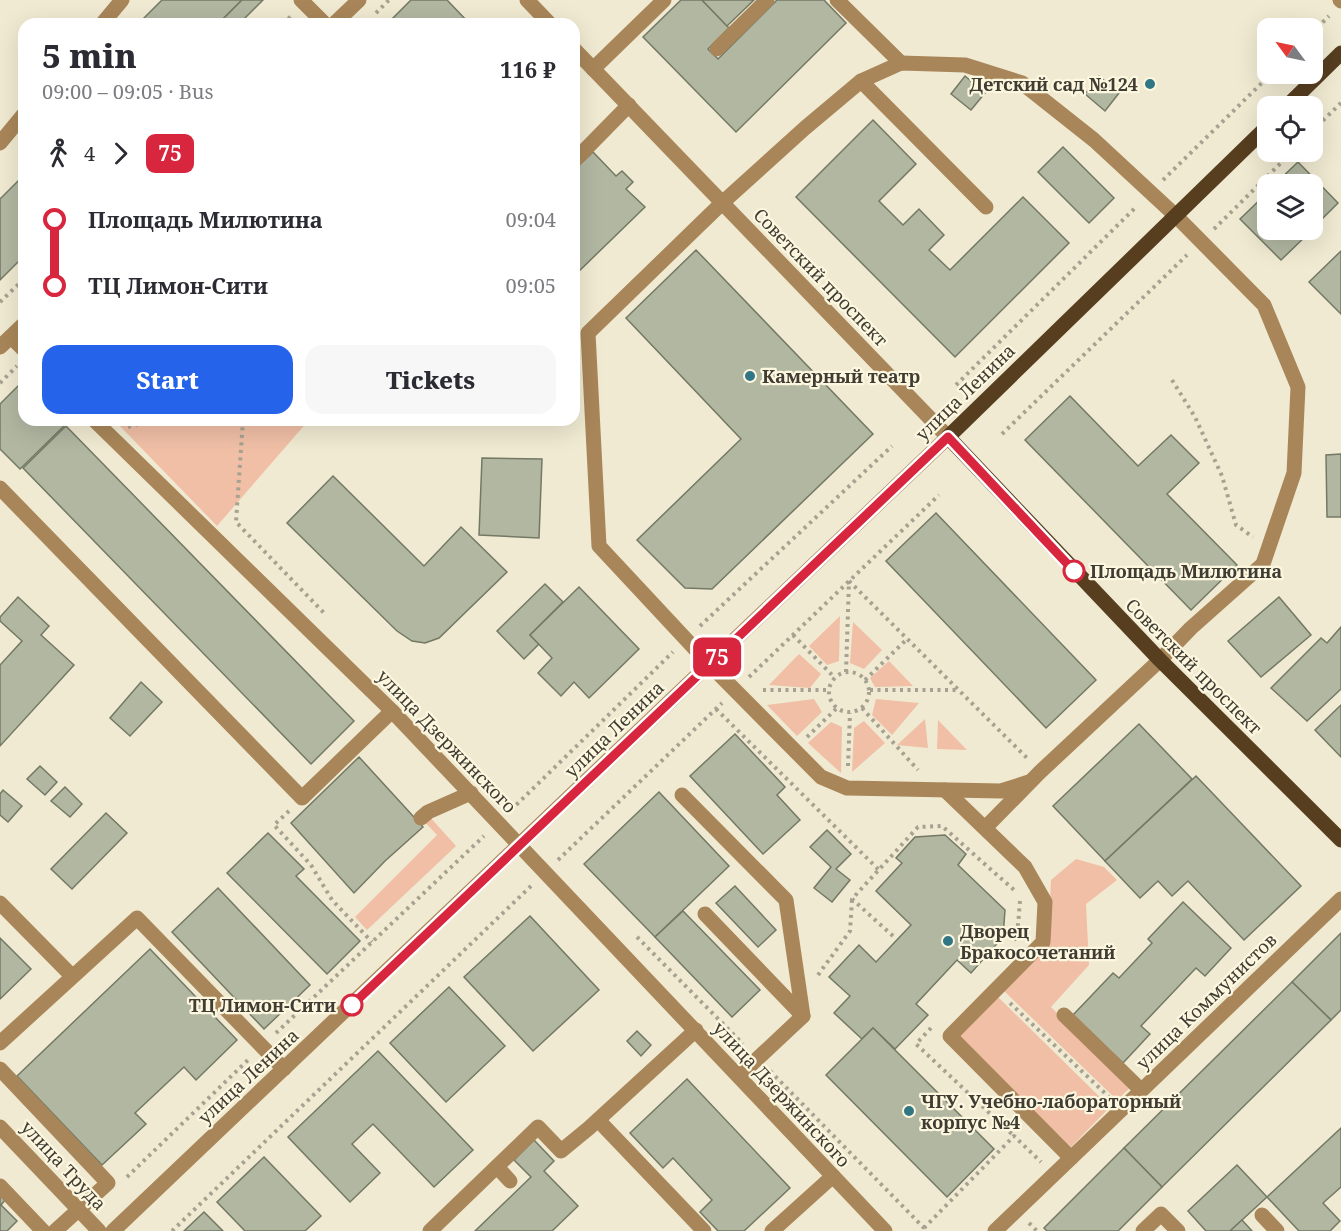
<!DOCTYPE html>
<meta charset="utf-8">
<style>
body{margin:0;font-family:"Noto Serif",serif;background:#f7f7f7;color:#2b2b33;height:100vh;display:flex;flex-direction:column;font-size:22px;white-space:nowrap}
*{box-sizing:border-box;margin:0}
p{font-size:20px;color:#7c7c81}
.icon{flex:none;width:33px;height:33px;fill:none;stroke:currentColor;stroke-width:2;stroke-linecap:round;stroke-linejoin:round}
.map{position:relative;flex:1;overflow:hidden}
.panel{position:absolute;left:18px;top:18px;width:562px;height:408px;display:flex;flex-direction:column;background:#fff;border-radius:18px;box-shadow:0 6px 24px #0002}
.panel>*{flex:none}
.badge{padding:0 12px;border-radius:9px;font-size:21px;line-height:39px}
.needle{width:39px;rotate:303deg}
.controls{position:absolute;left:1257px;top:18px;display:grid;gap:12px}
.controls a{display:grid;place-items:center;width:66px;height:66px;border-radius:12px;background:#fff;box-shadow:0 6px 24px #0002;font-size:30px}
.map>.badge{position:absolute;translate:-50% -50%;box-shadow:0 0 0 3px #fff}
.legs{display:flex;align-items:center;gap:9px;height:66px;padding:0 24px;font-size:20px}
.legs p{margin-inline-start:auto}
.summary{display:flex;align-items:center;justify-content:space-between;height:102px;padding:0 24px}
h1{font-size:33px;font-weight:800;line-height:45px}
.primary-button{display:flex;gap:12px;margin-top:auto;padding:12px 24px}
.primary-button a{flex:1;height:69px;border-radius:18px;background:#2563eb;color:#fff;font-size:24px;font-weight:800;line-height:69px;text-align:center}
.primary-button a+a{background:#f7f7f7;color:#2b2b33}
ul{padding:0 24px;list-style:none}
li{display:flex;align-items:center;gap:21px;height:66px;font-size:22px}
li i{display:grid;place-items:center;width:9px;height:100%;margin:0 8px;background:currentColor}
li i::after{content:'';width:15px;height:15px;margin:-8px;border:4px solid;border-radius:50%;background:#fff}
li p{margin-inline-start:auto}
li:first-child i{background:linear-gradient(#0000 50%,currentColor 0)}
li:last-child i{background:linear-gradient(currentColor 50%,#0000 0)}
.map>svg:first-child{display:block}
.green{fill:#f0bfa6}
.building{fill:#b1b7a1;stroke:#737964;stroke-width:1.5}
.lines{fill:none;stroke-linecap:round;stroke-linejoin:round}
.path{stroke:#a6a190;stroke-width:4;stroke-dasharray:3 4.5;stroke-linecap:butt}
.minor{stroke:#a98659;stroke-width:15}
.major{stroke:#563e1f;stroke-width:15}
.line-1-casing{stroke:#fff;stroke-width:14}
.line-1{stroke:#d7263d;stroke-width:9}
.poi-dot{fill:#317685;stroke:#fdf7df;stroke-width:2}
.stop-1-dot{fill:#fff;stroke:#d7263d;stroke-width:3}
.labels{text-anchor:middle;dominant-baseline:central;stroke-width:4.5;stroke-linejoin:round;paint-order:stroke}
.poi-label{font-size:18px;font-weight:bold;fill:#3e3c33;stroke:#fdf7df;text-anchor:start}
.street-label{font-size:18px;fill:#3e3c33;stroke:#fdf7df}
.stop-label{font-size:18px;font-weight:bold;fill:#3e3c33;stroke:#fdf7df;text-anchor:start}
</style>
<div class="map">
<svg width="1341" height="1231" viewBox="0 0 1341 1231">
<rect width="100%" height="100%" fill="#f0ead2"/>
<g class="green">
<path d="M114,420H309L217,526Z"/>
<path d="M840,616L839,661L827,665L809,646Z"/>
<path d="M853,622L882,650L864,669L850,663Z"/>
<path d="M799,654L821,674L810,688L769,685Z"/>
<path d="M889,661L913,686L875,687L870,678Z"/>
<path d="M814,699L822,712L797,736L767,705Z"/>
<path d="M876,699L919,703L892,735L872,715Z"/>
<path d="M925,719L928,748L897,745Z"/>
<path d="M938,720L967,750L937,749Z"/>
<path d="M864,721L885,743L852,772L854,728Z"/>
<path d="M831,722L842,727L841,773L808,743Z"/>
<path d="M429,816L456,846L367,930L355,917L437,835L421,818Z"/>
<path d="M1076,859L1104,867L1117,880L1086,904L1089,965L1051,1007L1131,1087L1117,1100L1003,990L1048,944L1051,880Z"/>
<path d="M997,996L1110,1107L1071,1147L957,1036Z"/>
</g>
<g class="building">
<path d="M162,0H242L218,24H138Z"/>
<path d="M242,0H263L239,24H218Z"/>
<path d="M411,0H447L469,23L387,24Z"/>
<path d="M681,0H702L729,28L708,49L718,59L777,0H824L846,23L736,132L643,37Z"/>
<path d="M702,0H754L727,26Z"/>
<path d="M965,76L985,93L971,110L951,94Z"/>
<path d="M1099,76L1119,93L1105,111L1085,94Z"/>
<path d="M873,120L916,164L879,201L903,225L919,209L944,235L929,250L950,270L1023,197L1069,243L955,357L796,197Z"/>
<path d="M1063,147L1114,198L1089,223L1038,172Z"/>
<path d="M593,152L616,176L622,171L633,182L626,189L645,207L574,276V170Z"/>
<path d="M1298,162L1338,203L1312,229V184H1275Z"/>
<path d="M24,175V256L0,280V199Z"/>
<path d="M1268,192V230H1312L1281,260L1240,219Z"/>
<path d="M696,250L873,434L712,589L685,588L637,540L741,439L626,318Z"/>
<path d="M1341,251V314L1309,282Z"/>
<path d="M22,382L24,384V420H59L65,425L20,469L0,449V404Z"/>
<path d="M1070,396L1138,466L1171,435L1199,463L1167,494L1237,565L1191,610L1025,440Z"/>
<path d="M66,426L354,721L311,764L23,468Z"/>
<path d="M1341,454V517H1327L1326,455Z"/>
<path d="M482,458L542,459L539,538L479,535Z"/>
<path d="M333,476L424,566L461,527L507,572L439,638L425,643L412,641L397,631L287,523Z"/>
<path d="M936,513L1096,680L1046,728L886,561Z"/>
<path d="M545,584L563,602L530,635L539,644L524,659L497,631Z"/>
<path d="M579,587L639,649L589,698L574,682L561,696L538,673L552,658L530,635Z"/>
<path d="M18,597L49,626L41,635L74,665L0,746V665L22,641L0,621V617Z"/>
<path d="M1279,597L1311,635L1261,677L1228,641Z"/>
<path d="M1341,627V689L1307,721L1271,688L1321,638L1327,643Z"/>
<path d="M141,682L162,702L130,736L110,718Z"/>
<path d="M1341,705V757L1315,730Z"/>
<path d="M1139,724L1192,779L1105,861L1053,806Z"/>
<path d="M735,734L785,787L777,795L800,820L763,854L690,776Z"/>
<path d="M359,757L423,827L385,861L354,893L291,823Z"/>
<path d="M40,766L57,782L45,795L27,779Z"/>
<path d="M1196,776L1301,886L1244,940L1188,881L1172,896L1158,881L1140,898L1105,861Z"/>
<path d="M65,787L82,804L70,817L51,801Z"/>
<path d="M3,790L22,806L8,822L0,815V794Z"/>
<path d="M659,792L729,866L655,937L584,864Z"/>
<path d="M106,813L127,833L72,889L51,869Z"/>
<path d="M827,830L851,854L836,869L850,880L832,902L814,888L831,867L810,847Z"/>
<path d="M268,833L304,869L296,876L360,941L327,974L227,873Z"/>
<path d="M945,835L966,854L958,865L1005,910L1003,937L971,973L957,960L916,1004L928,1015L895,1049L873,1028L862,1039L834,1013L850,996L829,977L859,945L876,962L911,925L876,891L902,863L896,858L915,837Z"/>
<path d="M735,886L776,930L758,947L716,903Z"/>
<path d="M218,888L310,985L264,1029L172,932Z"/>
<path d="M1183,902L1231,948L1205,976L1196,968L1141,1026L1150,1034L1123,1063L1073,1015L1113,973L1119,978L1152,943L1148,939Z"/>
<path d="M683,911L760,990L732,1017L655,937Z"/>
<path d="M530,916L599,990L533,1051L464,977Z"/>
<path d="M1341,933V1010L1331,1020L1292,982Z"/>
<path d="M0,938L31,969L0,999Z"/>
<path d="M150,949L237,1040L196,1080L184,1067L135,1113L146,1124L102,1165L17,1076Z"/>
<path d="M1292,982L1331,1020L1162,1187L1124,1148Z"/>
<path d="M449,987L505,1046L446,1102L390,1043Z"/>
<path d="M873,1028L994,1149L947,1197L826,1075Z"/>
<path d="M637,1031L651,1045L641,1056L627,1041Z"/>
<path d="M378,1051L473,1150L434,1187L373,1124L352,1144L380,1173L350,1202L288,1137Z"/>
<path d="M687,1079L790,1188L744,1231H718L700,1212L712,1200L673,1158L663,1168L630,1133Z"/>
<path d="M1341,1128V1187L1323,1203L1340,1221L1330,1231H1299L1267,1197Z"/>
<path d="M534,1140L554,1161L544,1171L578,1206L552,1231H475L531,1177L514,1160Z"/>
<path d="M1124,1148L1162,1187L1118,1231H1047L1044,1228Z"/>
<path d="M264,1157L321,1216L305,1231H245L217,1202Z"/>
<path d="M1237,1165L1267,1197L1230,1231H1206L1188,1211Z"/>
<path d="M0,1194L5,1200L1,1205L17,1221L7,1231H0Z"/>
<path d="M204,1212L223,1231H184Z"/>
<path d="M1242,1220L1252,1231H1230Z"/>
</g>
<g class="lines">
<g class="path">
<path d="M376,13L389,0"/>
<path d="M283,24L291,16"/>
<path d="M1312,33L1329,16"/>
<path d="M1312,131L1341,103"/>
<path d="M1163,180L1271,74"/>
<path d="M1214,229L1292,152"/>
<path d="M0,302L24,279"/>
<path d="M1172,380L1195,417L1222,476L1236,525L1253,537"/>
<path d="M0,383L17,366"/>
<path d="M956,385L1137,206"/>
<path d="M243,420L236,522L324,613"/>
<path d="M128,427L153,420"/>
<path d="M1002,434L1187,255"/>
<path d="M849,581L1027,758"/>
<path d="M700,626L892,446"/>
<path d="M793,635L835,678"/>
<circle cx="849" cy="692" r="20"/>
<path d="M846,672L849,581"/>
<path d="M749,677L939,495"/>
<path d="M865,680L907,639"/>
<path d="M763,690H829"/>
<path d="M870,690H959"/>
<path d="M862,708L918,770"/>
<path d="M716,709L879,870"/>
<path d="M807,737L837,708"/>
<path d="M848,766L850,713"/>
<path d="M511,810L673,652"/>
<path d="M289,811L274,825L311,865L332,900L372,942"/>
<path d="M558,860L722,703"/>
<path d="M893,936L852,899L918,827L942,826L1014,890"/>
<path d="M637,937L743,1044"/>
<path d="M1014,940L1017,937L1020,901"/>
<path d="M818,975L850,931L852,900"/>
<path d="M1010,1003L1109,1097"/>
<path d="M931,1028L916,1044L1014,1136"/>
<path d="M276,1033L484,836"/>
<path d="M770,1071L927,1231"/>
<path d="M127,1177L249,1059"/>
<path d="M1029,1223L1037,1231"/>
<path d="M924,1228L1014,1136L1041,1162"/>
<path d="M172,1231L531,886"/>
</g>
<g class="minor">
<path d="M301,0L325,24"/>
<path d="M527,0L550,24"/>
<path d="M837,0L901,63"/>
<path d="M1340,0L1341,1"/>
<path d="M102,24L122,0"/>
<path d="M334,24L359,0"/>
<path d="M717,49L767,0"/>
<path d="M593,69L664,0"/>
<path d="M861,81L986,207"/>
<path d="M0,143L24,114"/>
<path d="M574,161L629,105"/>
<path d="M11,337L24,350"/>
<path d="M0,347L24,324"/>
<path d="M94,420L392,711L885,1231"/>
<path d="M0,488L302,798L392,711"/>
<path d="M945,790L1025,867L1045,902L1043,942L950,1036L1071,1158"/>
<path d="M682,795L786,900L803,1016"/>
<path d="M421,818L428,812L471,793"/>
<path d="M985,828L1040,772L1160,660L1191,628L1263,564L1294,473L1298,387L1264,305L1176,216L1094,140L1022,83L965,65L901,63L861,81L805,128L722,203L588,333L599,546L709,664L821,777L847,788L1001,791L1029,782"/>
<path d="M0,903L72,976"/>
<path d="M705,914L803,1016L739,1076"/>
<path d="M1064,1015L1141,1090"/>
<path d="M0,1043L137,918L284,1069"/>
<path d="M0,1069L108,1183L55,1231"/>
<path d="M598,1120L704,1231"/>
<path d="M0,1127L99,1231"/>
<path d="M497,1167L510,1181"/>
<path d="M0,1186L43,1231"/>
<path d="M1262,1215L1277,1231"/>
<path d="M113,1231L948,437L574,49"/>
<path d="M430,1231L538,1127L561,1151L589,1128L696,1030"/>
<path d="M772,1231L833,1176"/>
<path d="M995,1231L1341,899"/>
<path d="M1143,1231L1161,1214L1178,1231"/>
</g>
<g class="major">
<path d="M1287,106L1341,53"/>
<path d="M1268,126L948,437L1160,660L1341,840"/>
</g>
</g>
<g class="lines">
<defs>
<path id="line-1" d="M352,1005L948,437L1074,571"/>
</defs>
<use href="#line-1" class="line-1-casing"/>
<use href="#line-1" class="line-1"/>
</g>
<g class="poi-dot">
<circle cx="1150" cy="84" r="6"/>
<circle cx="750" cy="376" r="6"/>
<circle cx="948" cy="941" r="6"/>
<circle cx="909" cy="1111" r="6"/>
</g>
<g class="stop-1-dot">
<circle cx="1074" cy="571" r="10"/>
<circle cx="352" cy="1005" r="10"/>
</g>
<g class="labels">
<g class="poi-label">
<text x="1138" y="84" text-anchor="end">Детский сад №124</text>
<text x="762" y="376">Камерный театр</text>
<text x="960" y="931">Дворец<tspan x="960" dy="21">Бракосочетаний</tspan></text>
<text x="921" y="1101">ЧГУ. Учебно-лабораторный<tspan x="921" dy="21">корпус №4</tspan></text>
</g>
<g class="street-label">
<text transform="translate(821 277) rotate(46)">Советский проспект</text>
<text transform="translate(965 392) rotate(-44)">улица Ленина</text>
<text transform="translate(1194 666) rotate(45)">Советский проспект</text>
<text transform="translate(614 729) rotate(-44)">улица Ленина</text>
<text transform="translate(447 741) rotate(46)">улица Дзержинского</text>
<text transform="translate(1206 1001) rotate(-44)">улица Коммунистов</text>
<text transform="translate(248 1076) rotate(-43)">улица Ленина</text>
<text transform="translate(782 1094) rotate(47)">улица Дзержинского</text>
<text transform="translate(64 1165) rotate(47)">улица Труда</text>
</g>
<g class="stop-label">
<text x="1090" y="571">Площадь Милютина</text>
<text x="336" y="1005" text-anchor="end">ТЦ Лимон-Сити</text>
</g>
</g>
</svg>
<div class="controls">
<a><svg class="needle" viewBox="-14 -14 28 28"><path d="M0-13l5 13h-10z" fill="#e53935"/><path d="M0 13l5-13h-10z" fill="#7c7c81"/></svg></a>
<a><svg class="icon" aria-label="locate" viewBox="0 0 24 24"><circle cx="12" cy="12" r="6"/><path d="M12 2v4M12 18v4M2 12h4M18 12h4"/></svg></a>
<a><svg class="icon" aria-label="layers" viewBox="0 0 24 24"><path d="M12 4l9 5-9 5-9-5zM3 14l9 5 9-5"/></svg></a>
</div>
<b class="badge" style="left:717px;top:657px;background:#d7263d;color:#fff">75</b>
<section class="panel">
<div class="summary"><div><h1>5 min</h1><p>09:00 – 09:05 · Bus</p></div><b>116 ₽</b></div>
<div class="legs"><svg class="icon" aria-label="walk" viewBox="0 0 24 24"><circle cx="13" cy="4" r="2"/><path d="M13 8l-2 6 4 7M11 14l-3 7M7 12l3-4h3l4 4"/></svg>4<svg class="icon" aria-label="forward" viewBox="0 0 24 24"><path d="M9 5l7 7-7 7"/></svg><b class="badge" style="background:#d7263d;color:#fff">75</b></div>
<ul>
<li><i style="color:#d7263d"></i><b>Площадь Милютина</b><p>09:04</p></li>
<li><i style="color:#d7263d"></i><b>ТЦ Лимон-Сити</b><p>09:05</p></li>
</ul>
<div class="primary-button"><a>Start</a><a>Tickets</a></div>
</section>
</div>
